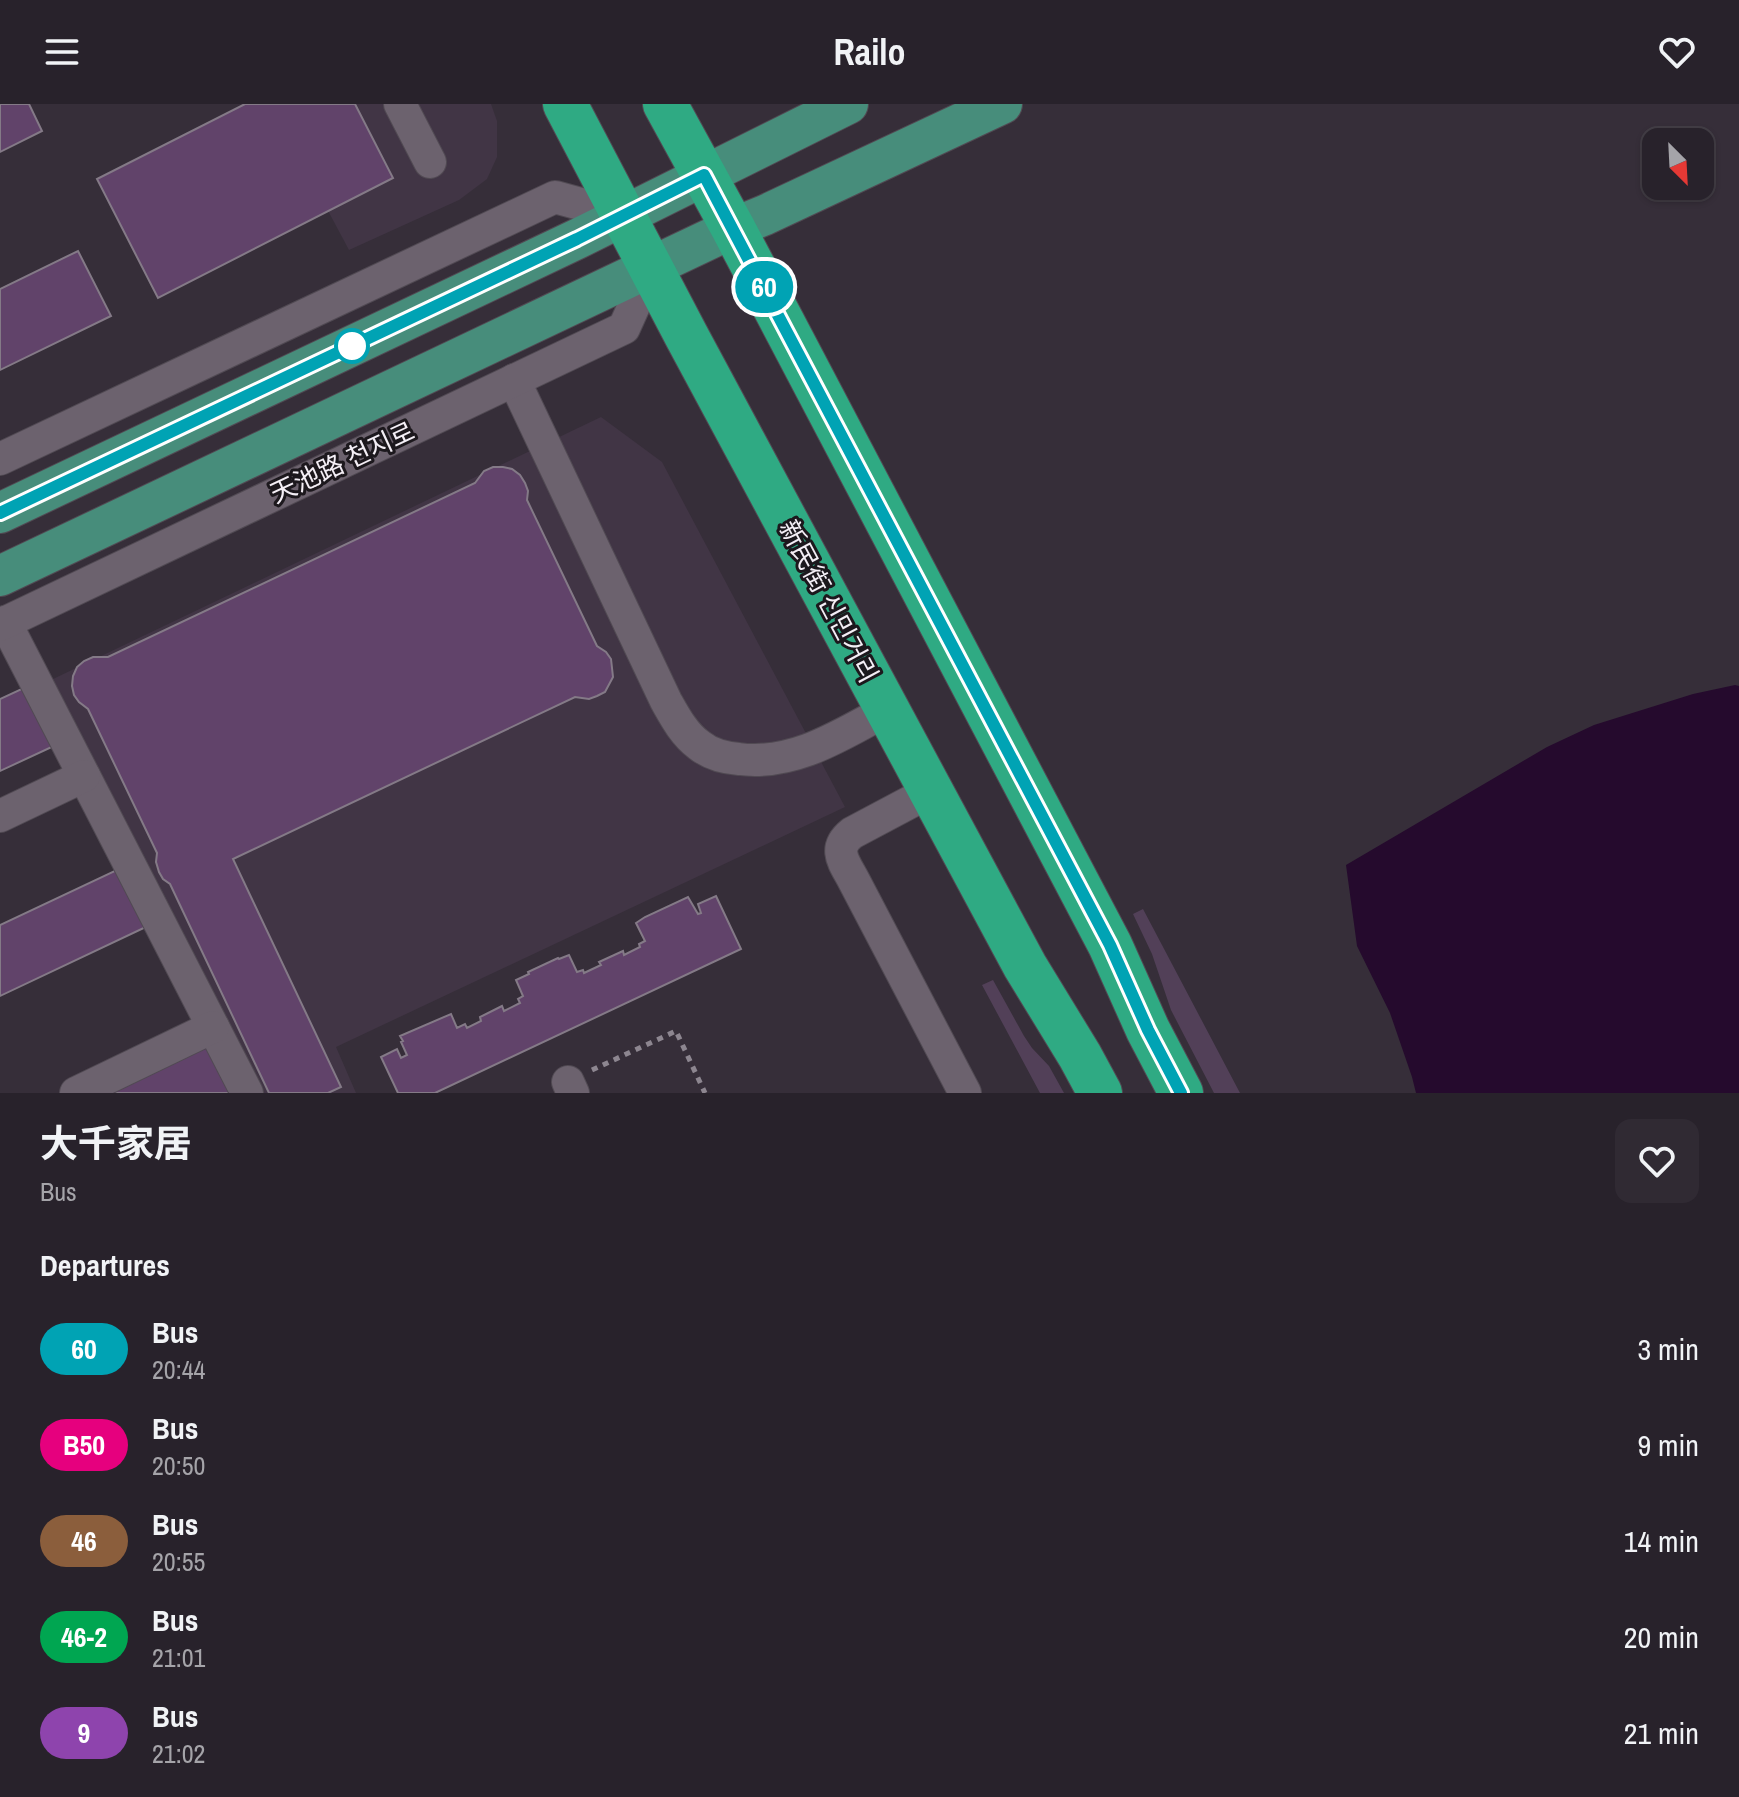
<!DOCTYPE html>
<meta charset="utf-8">
<style>
body{margin:0;font-family:"Archivo Narrow","Noto Sans SC","Noto Sans KR",sans-serif;background:#302a33;color:#f1f3f6;height:100vh;display:flex;flex-direction:column;font-size:30px;white-space:nowrap}
*{box-sizing:border-box;margin:0}
p{font-size:26px;color:#a5a4a9}
.icon{flex:none;width:44px;height:44px;fill:none;stroke:currentColor;stroke-width:2;stroke-linecap:round;stroke-linejoin:round}
.map{position:relative;height:989px;overflow:hidden}
.sheet{display:flex;flex-direction:column;background:#28222b;flex:1}
.sheet>*{flex:none}
.badge{padding:0 16px;border-radius:26px;font-size:28px;line-height:52px}
.needle{width:52px;rotate:156deg}
.fabs{position:absolute;left:1642px;top:24px;display:grid;gap:16px}
.fabs a{display:grid;place-items:center;width:72px;height:72px;border-radius:16px;background:#28222b;box-shadow:0 2px 6px #0004,0 0 0 2px #443f47;font-size:40px}
.map>.badge{position:absolute;translate:-50% -50%;box-shadow:0 0 0 4px #fff}
h2{padding:0 40px;font-size:30px;line-height:72px}
.round{display:grid;place-items:center;flex:none;width:84px;height:84px;border-radius:16px;background:#302a33}
.headline{display:flex;align-items:center;justify-content:space-between;height:136px;padding:0 40px}
h1{font-size:38px;font-weight:700;line-height:60px}
ul{padding:0;list-style:none}
li{display:flex;align-items:center;gap:24px;height:96px;padding:0 40px}
li div{flex:1}
li b{display:block;font-size:30px}
li em{font-style:normal}
li .badge{min-width:88px;font-weight:700;text-align:center}
header{display:flex;justify-content:space-between;align-items:center;height:104px;padding:0 40px;background:#28222b;font-size:36px;font-weight:700}
.map>svg:first-child{display:block}
.built{fill:#413545}
.green{fill:#524058}
.water{fill:#250a2d}
.building{fill:#61436a;stroke:#847a87;stroke-width:2}
.lines{fill:none;stroke-linecap:round;stroke-linejoin:round}
.minor-casing{stroke:#514a53;stroke-width:34}
.major-casing{stroke:#514a53;stroke-width:42}
.highway-casing{stroke:#514a53;stroke-width:46}
.path{stroke:#8d8690;stroke-width:5;stroke-dasharray:6 6;stroke-linecap:butt}
.minor{stroke:#6c626e;stroke-width:32}
.major{stroke:#478d7b;stroke-width:40}
.highway{stroke:#2faa83;stroke-width:44}
.line-casing{stroke:#fff;stroke-width:18}
.line{stroke:#00a3b4;stroke-width:12}
.stop-dot{fill:#fff;stroke:#00a3b4;stroke-width:4}
.labels{text-anchor:middle;dominant-baseline:central;stroke-width:6;stroke-linejoin:round;paint-order:stroke}
.street-label{font-size:26px;fill:#f4eff6;stroke:#1c181d}
</style>
<header><svg class="icon" aria-label="menu" viewBox="0 0 24 24"><path d="M4 6h16M4 12h16M4 18h16"/></svg>Railo<svg class="icon" aria-label="heart" viewBox="0 0 24 24"><path d="M12 20l-8-8c-3-5 5-10 8-4 3-6 11-1 8 4z"/></svg></header>
<div class="map">
<svg width="1739" height="989" viewBox="0 0 1739 989">
<rect width="100%" height="100%" fill="#362e39"/>
<g class="built">
<path d="M271,0H491L497,17V53L487,75L459,96L349,146Z"/>
<path d="M601,313L662,358L845,703L336,943L356,989H264L51,576Z"/>
</g>
<g class="green">
<path d="M1143,805L1240,989H1214L1171,906L1152,850L1133,810Z"/>
<path d="M993,876L1024,932L1032,944L1049,962L1064,989H1040L982,881Z"/>
</g>
<path class="water" d="M1735,581L1739,582V989H1416L1412,973L1390,909L1357,842L1346,761L1547,643L1594,621L1693,590Z"/>
<g class="building">
<path d="M0,0H29L42,27L0,48Z"/>
<path d="M245,0H355L393,74L158,194L97,75Z"/>
<path d="M78,147L111,212L0,266V185Z"/>
<path d="M493,363H503L512,365L520,371L525,379L528,387L527,396L597,542L606,548L611,555L613,573L605,588L597,592L589,595L575,593L233,755L341,983L328,989H269L170,780L163,775L159,768L156,758L157,749L88,605L79,598L74,591L72,582L73,572L77,563L84,557L93,553H108L475,379L484,367Z"/>
<path d="M28,582L56,641L0,667V595Z"/>
<path d="M121,764L148,822L0,892V821Z"/>
<path d="M716,792L741,845L435,989H398L381,953L397,945L401,954L407,951L401,938L403,937L400,932L451,910L457,924L465,920L467,924L481,917L480,913L502,902L504,907L520,899L518,895L523,892L516,876L529,870L528,868L558,854L559,855L569,851L577,868L583,866L584,869L601,861L599,858L623,847L624,851L640,843L639,840L645,837L636,819L645,813L688,793L698,810L701,809L698,800Z"/>
<path d="M213,938L237,989H106Z"/>
</g>
<g class="lines">
<defs>
<g id="minor">
<path d="M400,0L430,58"/>
<path d="M514,276L666,597C675,613 684,630 699,641C710,650 725,654 739,655C794,662 841,631 887,606"/>
<path d="M0,355L555,93L624,112"/>
<path d="M5,518L247,989"/>
<path d="M0,521L624,224L651,164"/>
<path d="M931,687L852,729C832,745 844,758 854,777L965,989"/>
<path d="M0,712L84,672"/>
<path d="M568,978L573,989"/>
<path d="M76,989L213,923"/>
</g>
<g id="major">
<path d="M0,409L577,135L848,0"/>
<path d="M0,472L733,124L765,111L1002,0"/>
</g>
<g id="highway">
<path d="M565,0L686,231L1025,862L1080,952L1100,989"/>
<path d="M665,0L733,124L1110,841L1148,926L1181,989"/>
</g>
</defs>
<use href="#minor" class="minor-casing"/>
<use href="#major" class="major-casing"/>
<use href="#highway" class="highway-casing"/>
<path class="path" d="M592,966L676,927L705,989"/>
<use href="#minor" class="minor"/>
<use href="#major" class="major"/>
<use href="#highway" class="highway"/>
</g>
<g class="lines">
<defs>
<path id="line" d="M0,409L577,135L704,71L1110,841L1148,926L1181,989"/>
</defs>
<use href="#line" class="line-casing"/>
<use href="#line" class="line"/>
</g>
<circle class="stop-dot" cx="352" cy="242" r="16"/>
<g class="labels">
<g class="street-label">
<text transform="translate(342 358) rotate(-25)">天池路 천지로</text>
<text transform="translate(829 497) rotate(62)">新民街 신민거리</text>
</g>
</g>
</svg>
<div class="fabs">
<a><svg class="needle" viewBox="-14 -14 28 28"><path d="M0-13l5 13h-10z" fill="#e53935"/><path d="M0 13l5-13h-10z" fill="#a5a4a9"/></svg></a>
</div>
<b class="badge" style="left:764px;top:183px;background:#00a3b4;color:#fff">60</b>
</div>
<section class="sheet">
<div class="headline"><div><h1>大千家居</h1><p>Bus</p></div><a class="round"><svg class="icon" aria-label="heart" viewBox="0 0 24 24"><path d="M12 20l-8-8c-3-5 5-10 8-4 3-6 11-1 8 4z"/></svg></a></div>
<h2>Departures</h2>
<ul>
<li><span class="badge" style="background:#00a3b4;color:#fff">60</span><div><b>Bus</b><p>20:44</p></div><em>3 min</em></li>
<li><span class="badge" style="background:#e6007e;color:#fff">B50</span><div><b>Bus</b><p>20:50</p></div><em>9 min</em></li>
<li><span class="badge" style="background:#8b5e3c;color:#fff">46</span><div><b>Bus</b><p>20:55</p></div><em>14 min</em></li>
<li><span class="badge" style="background:#00a651;color:#fff">46-2</span><div><b>Bus</b><p>21:01</p></div><em>20 min</em></li>
<li><span class="badge" style="background:#8e44ad;color:#fff">9</span><div><b>Bus</b><p>21:02</p></div><em>21 min</em></li>
</ul>
</section>
